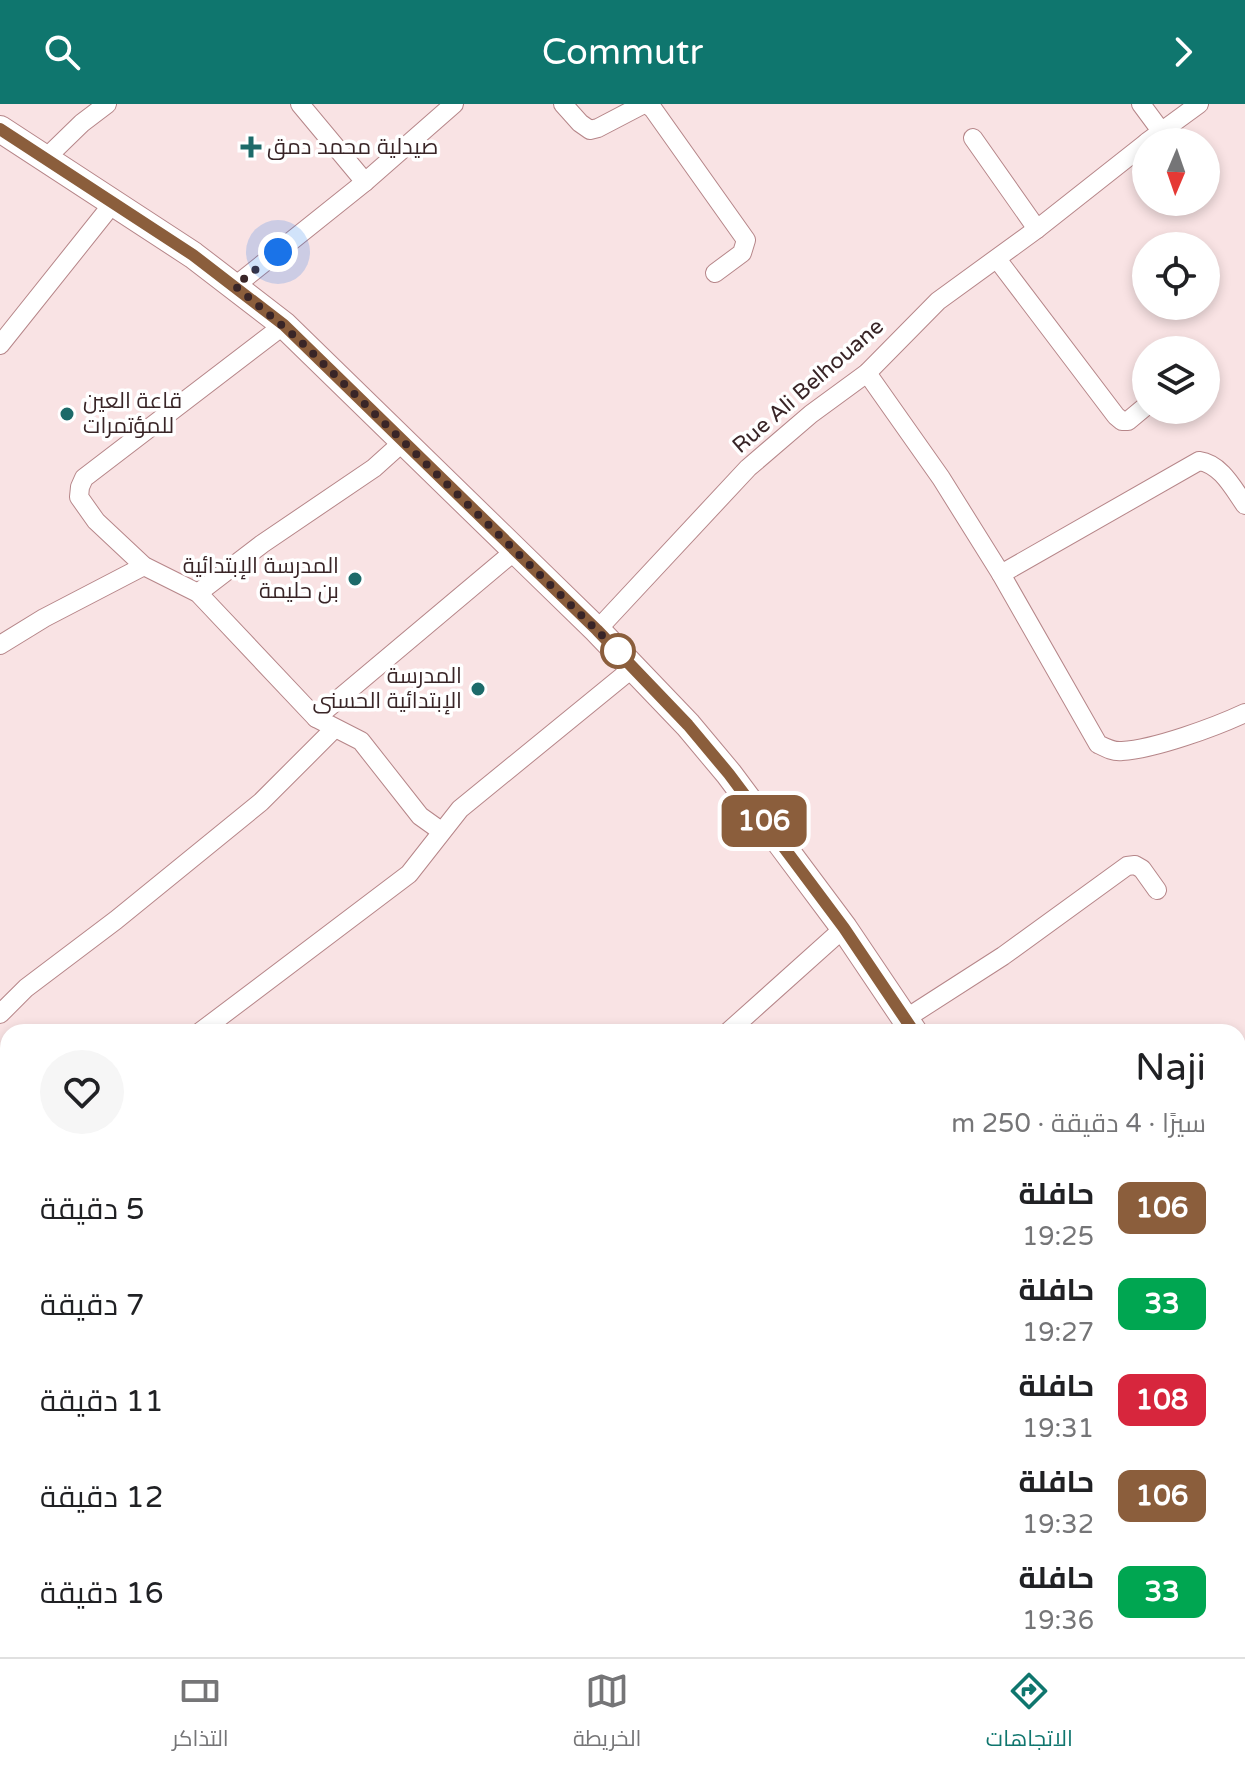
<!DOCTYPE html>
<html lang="ar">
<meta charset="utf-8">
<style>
body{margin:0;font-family:"Varela Round",Cairo,sans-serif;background:#f6f6f6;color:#202124;direction:rtl;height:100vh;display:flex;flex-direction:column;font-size:30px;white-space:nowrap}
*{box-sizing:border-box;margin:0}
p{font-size:26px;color:#757577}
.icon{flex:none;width:44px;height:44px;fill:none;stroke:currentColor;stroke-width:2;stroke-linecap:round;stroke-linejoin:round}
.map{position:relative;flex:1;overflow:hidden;direction:ltr}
.sheet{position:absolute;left:0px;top:920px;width:1246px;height:634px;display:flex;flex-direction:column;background:#fff;border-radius:24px 24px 0 0;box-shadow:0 4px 12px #0003;direction:rtl}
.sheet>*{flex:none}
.badge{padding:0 16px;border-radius:12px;font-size:28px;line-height:52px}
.needle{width:52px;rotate:182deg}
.buttons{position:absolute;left:1132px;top:24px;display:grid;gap:16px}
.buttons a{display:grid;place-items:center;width:88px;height:88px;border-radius:50%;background:#fff;box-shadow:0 4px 12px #0003;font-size:40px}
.you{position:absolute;width:40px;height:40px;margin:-20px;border:6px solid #fff;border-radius:50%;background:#1a73e8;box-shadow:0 0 0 12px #1a73e833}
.map>.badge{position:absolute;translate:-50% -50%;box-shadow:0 0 0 4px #fff}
.round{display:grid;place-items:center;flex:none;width:84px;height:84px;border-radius:42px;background:#f6f6f6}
.headline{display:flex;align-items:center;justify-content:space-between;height:136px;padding:0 40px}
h1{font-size:38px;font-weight:600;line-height:60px}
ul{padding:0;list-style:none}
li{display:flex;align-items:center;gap:24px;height:96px;padding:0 40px}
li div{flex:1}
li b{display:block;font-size:30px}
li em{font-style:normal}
li .badge{min-width:88px;font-weight:700;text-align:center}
header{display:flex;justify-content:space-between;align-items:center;height:104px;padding:0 40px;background:#0f766e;color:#fff;font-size:36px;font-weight:600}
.menu{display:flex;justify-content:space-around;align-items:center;height:112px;border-top:2px solid #e0e0e0;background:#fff;font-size:22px;color:#757577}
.menu a{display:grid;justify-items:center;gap:4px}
.menu .on{color:#0f766e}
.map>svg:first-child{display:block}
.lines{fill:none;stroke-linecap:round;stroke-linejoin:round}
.minor-casing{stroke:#b68689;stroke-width:20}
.tertiary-casing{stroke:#b68689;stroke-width:24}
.secondary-casing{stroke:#b68689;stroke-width:28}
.minor{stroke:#fff;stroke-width:18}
.tertiary{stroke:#fff;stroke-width:22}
.secondary{stroke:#fff;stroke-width:26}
.line-casing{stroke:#fff;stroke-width:18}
.line{stroke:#8b5e3c;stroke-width:12}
.walk{stroke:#392527;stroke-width:8;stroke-dasharray:0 14.4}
.poi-dot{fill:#1d6a69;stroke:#fff;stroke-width:3}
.stop-dot{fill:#fff;stroke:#8b5e3c;stroke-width:4}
.labels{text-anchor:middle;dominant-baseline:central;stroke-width:7;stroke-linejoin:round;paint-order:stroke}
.poi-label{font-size:22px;fill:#392527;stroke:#fff;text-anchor:start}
.street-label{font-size:22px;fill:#392527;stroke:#fff}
</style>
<header><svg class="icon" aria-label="forward" viewBox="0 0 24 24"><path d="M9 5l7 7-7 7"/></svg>Commutr<svg class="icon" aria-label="search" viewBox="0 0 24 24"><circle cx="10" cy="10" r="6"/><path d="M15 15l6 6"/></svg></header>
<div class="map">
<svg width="1245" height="1553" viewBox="0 0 1245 1553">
<rect width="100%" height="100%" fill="#f9e3e4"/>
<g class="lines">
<defs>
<g id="minor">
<path d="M300,0L365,78"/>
<path d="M563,0L580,19L590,26L598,24L644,0"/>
<path d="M647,0L653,5L746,136L742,149L715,169"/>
<path d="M1141,0L1161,27"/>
<path d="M973,34L1037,125"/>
<path d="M1147,38L1199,0"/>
<path d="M46,54L82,19L107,0"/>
<path d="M997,155L1116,312L1122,317H1128L1146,302"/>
<path d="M235,182L365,78L454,0"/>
<path d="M284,221L84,374L80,383L79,393L96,417L144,462L198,489L316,614L361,637L420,712L441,727"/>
<path d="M0,241L114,98"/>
<path d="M867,269L941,374L1001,470L1098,640C1106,644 1113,648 1122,647C1155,645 1215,623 1245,609"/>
<path d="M1001,470L1199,357C1221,360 1233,384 1245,401"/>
<path d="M198,489L262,440L374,364L404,337"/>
<path d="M597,526L748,364L811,310L867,269L938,197L1037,125L1146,39"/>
<path d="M0,541L44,514L144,462"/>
<path d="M316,614L516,446"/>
<path d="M0,910L26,884L116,816L261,698L334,625"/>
<path d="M905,915L1003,852L1127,762L1135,761L1142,765L1157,786"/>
<path d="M200,928L409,770L460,705L634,563"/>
<path d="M728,928L844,824"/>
<path d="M0,1083L8,1076"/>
<path d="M1238,1103L1245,1099"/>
<path d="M1,1375L8,1369"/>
<path d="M890,1546L895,1553"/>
<path d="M776,1553L788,1546"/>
</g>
<path id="tertiary" d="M564,1553L575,1546"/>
<g id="secondary">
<path d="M0,25L193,151L284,221L597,526L688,621L729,670L844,824L914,928"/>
<path d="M1238,1387L1245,1398"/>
</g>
</defs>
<use href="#minor" class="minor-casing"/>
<use href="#tertiary" class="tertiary-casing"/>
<use href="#secondary" class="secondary-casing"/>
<use href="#minor" class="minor"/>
<use href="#tertiary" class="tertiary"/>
<use href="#secondary" class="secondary"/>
</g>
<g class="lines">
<defs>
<path id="line" d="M0,25L193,151L284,221L597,526L688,621L729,670L844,824L914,928"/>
</defs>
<use href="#line" class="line-casing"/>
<use href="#line" class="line"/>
<path class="walk" d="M278,148L235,182L298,235L618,547"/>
</g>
<g class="poi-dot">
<path d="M247 31h8v8h8v8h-8v8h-8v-8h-8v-8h8z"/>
<circle cx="67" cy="310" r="8"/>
<circle cx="355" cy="475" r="8"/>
<circle cx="478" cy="585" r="8"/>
</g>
<circle class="stop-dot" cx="618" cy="547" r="16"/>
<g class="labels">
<g class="poi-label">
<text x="267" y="43">صيدلية محمد دمق</text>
<text x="83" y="297">قاعة العين<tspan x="83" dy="25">للمؤتمرات</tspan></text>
<text x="339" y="462" text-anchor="end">المدرسة الإبتدائية<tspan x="339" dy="25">بن حليمة</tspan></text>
<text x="462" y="572" text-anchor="end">المدرسة<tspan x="462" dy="25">الإبتدائية الحسنى</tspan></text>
</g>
<g class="street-label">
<text transform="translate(808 282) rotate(-41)">Rue Ali Belhouane</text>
</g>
</g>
</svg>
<div class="buttons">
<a><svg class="needle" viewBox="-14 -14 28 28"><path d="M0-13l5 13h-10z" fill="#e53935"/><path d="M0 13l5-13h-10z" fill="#757577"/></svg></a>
<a><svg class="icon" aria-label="locate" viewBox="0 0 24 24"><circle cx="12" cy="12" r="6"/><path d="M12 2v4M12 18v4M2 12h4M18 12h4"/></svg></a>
<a><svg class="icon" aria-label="layers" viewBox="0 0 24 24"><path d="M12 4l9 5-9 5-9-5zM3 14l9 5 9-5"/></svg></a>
</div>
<div class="you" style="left:278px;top:148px"></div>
<b class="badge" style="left:764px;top:717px;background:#8b5e3c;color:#fff">106</b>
<section class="sheet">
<div class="headline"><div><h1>Naji</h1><p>سيرًا · 4 دقيقة · 250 m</p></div><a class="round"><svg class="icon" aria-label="heart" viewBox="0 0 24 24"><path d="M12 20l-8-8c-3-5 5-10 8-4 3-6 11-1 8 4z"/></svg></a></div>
<ul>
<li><span class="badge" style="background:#8b5e3c;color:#fff">106</span><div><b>حافلة</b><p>19:25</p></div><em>5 دقيقة</em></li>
<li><span class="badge" style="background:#00a651;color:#fff">33</span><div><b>حافلة</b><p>19:27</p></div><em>7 دقيقة</em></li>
<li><span class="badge" style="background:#d7263d;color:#fff">108</span><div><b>حافلة</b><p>19:31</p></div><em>11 دقيقة</em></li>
<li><span class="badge" style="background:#8b5e3c;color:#fff">106</span><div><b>حافلة</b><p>19:32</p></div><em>12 دقيقة</em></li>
<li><span class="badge" style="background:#00a651;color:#fff">33</span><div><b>حافلة</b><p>19:36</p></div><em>16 دقيقة</em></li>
</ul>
</section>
</div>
<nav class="menu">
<a class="on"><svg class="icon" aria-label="directions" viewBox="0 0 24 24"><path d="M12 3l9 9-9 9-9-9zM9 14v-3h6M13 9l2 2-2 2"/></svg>الاتجاهات</a>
<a><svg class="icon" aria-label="map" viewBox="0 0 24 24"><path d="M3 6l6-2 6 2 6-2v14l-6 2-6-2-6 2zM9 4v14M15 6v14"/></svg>الخريطة</a>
<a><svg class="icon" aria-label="tickets" viewBox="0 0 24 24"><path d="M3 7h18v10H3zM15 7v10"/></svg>التذاكر</a>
</nav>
